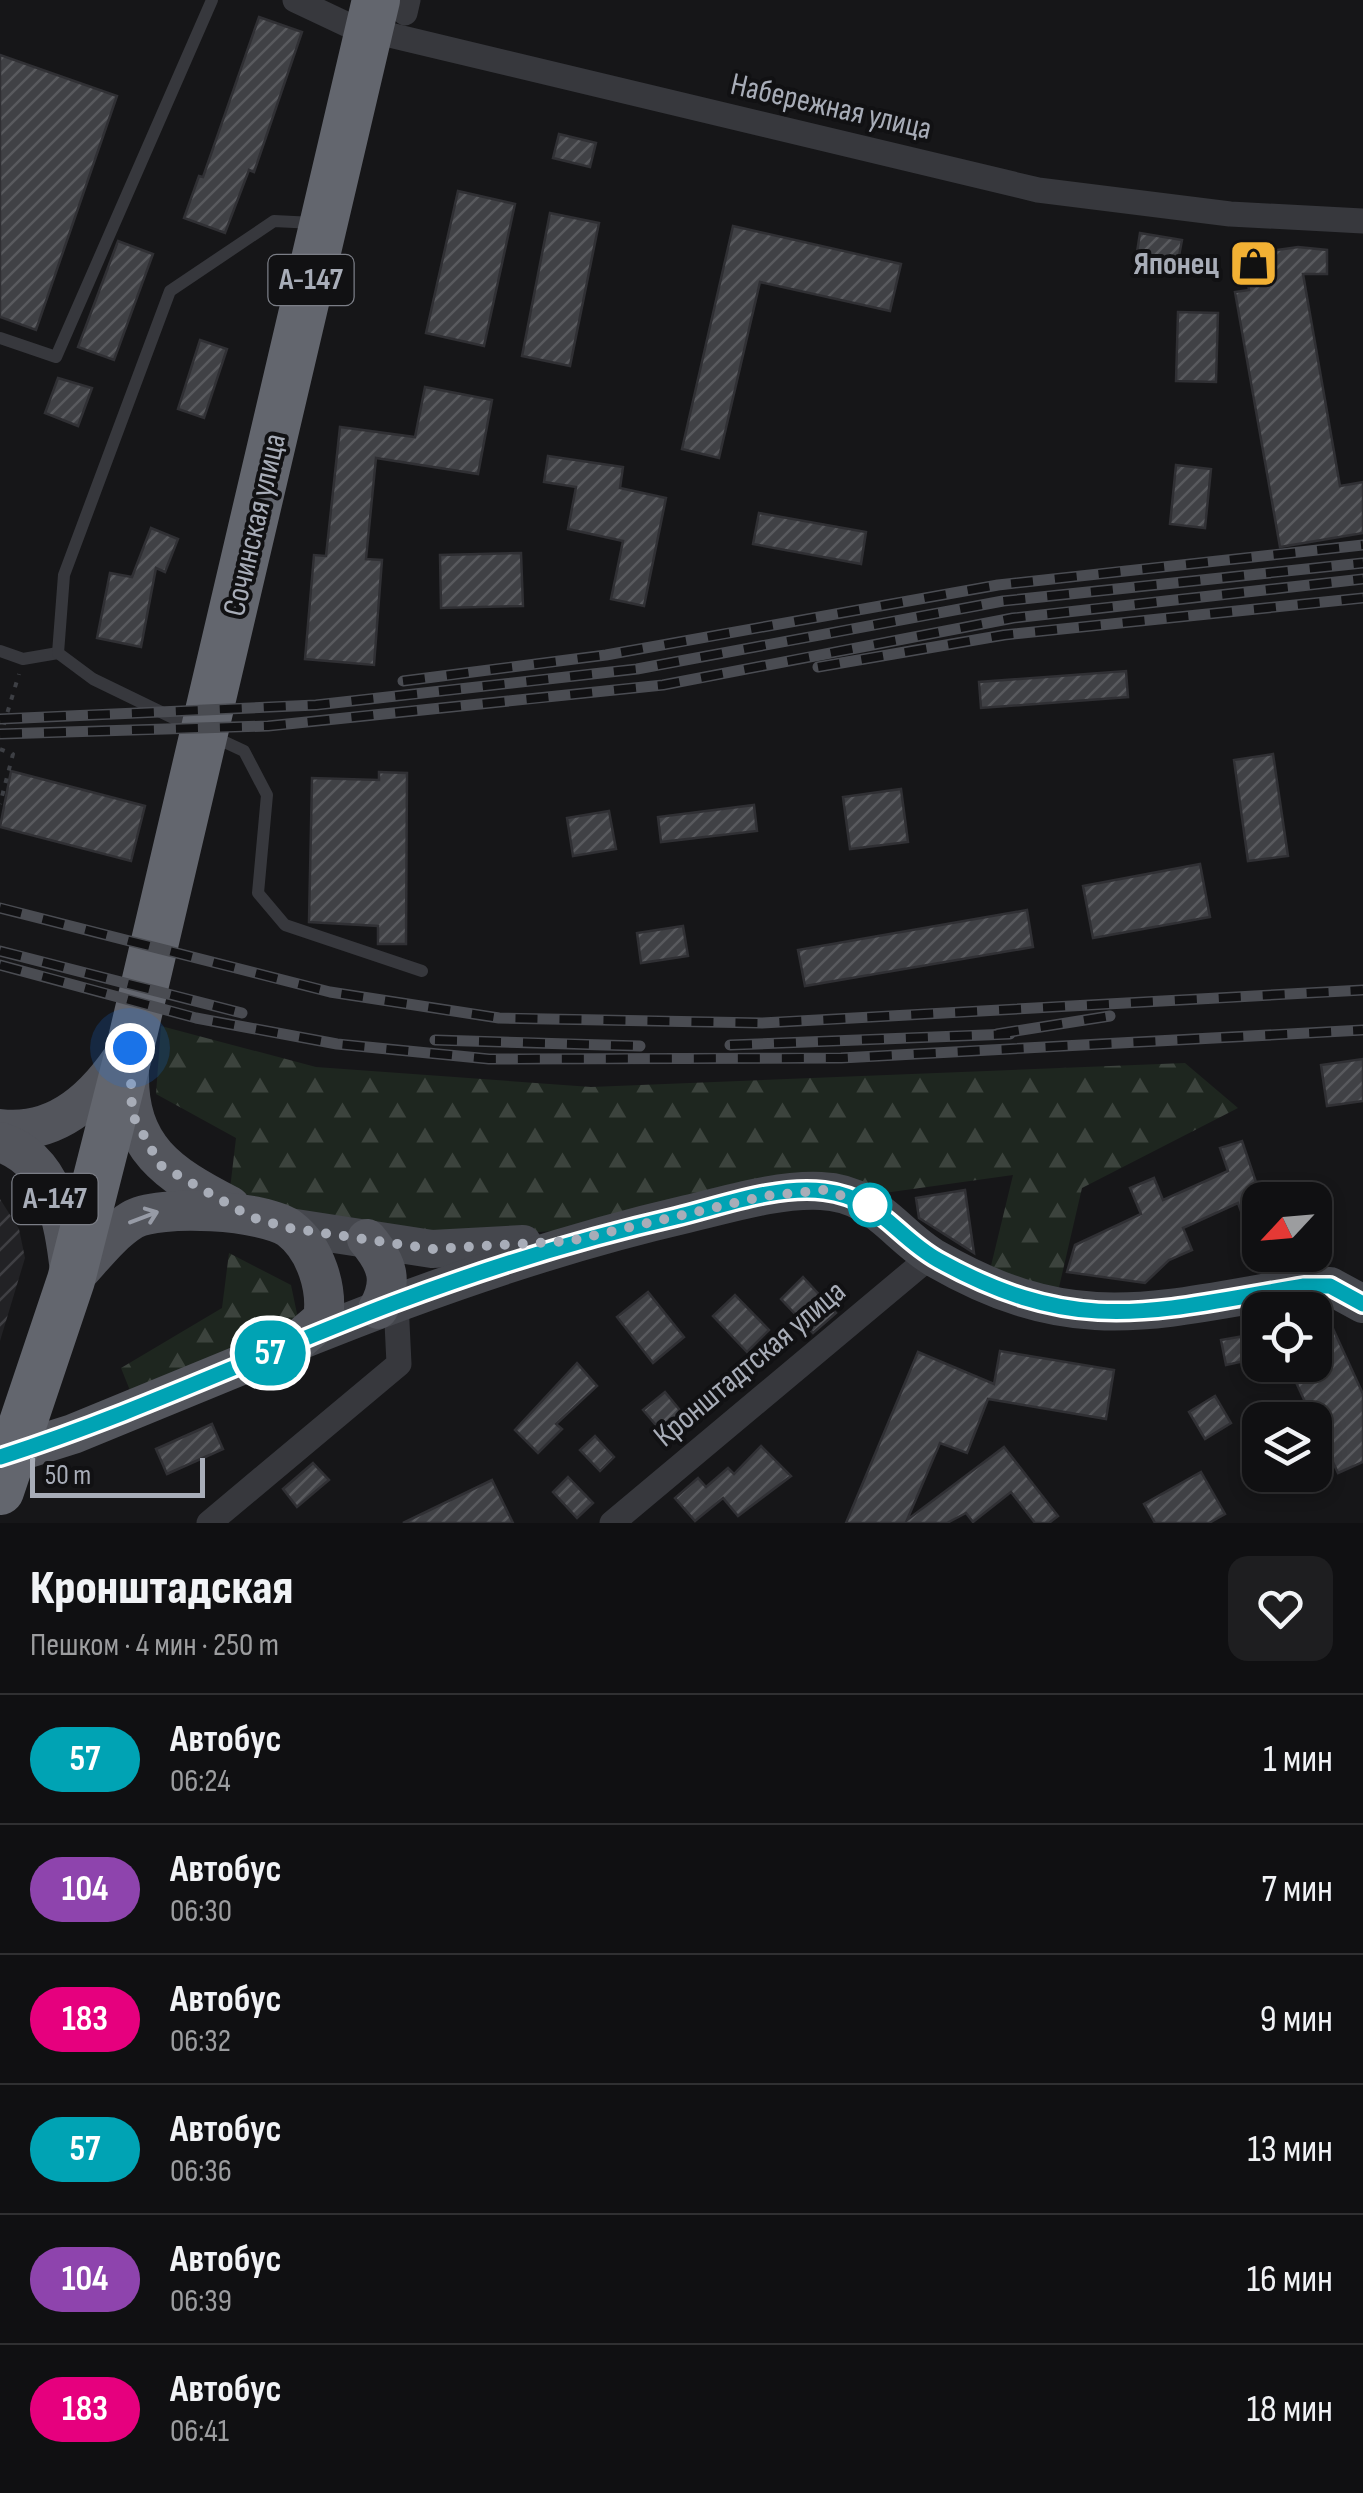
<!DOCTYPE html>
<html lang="ru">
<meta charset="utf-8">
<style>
body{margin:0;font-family:"Sofia Sans Condensed",sans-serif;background:#1e1e20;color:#f1f3f6;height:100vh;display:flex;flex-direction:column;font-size:38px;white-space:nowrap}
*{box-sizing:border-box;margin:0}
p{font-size:32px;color:#9c9d9f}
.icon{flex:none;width:55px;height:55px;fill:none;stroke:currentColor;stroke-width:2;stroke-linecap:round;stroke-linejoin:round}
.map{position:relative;height:1523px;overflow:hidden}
.drawer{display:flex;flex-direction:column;background:#101012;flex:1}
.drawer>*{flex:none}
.badge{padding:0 20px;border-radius:32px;font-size:35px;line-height:65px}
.needle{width:65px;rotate:244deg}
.controls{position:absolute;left:1242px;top:1182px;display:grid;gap:20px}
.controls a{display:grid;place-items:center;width:90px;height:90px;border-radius:20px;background:#101012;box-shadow:0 5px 15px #0003,0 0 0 2px #303032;font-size:50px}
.scale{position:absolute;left:30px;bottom:25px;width:175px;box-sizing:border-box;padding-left:10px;border:5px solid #a8adb8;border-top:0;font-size:28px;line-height:35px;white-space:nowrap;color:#a8adb8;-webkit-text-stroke:8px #111113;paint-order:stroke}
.you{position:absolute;width:50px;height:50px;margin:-25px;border:8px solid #fff;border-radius:50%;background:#1a73e8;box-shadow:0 0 0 15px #1a73e833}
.map>.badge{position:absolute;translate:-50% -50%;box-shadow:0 0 0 5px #fff}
.round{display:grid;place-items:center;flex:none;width:105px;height:105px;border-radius:20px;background:#1e1e20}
.headline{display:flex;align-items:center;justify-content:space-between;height:170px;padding:0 30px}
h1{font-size:48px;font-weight:800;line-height:75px}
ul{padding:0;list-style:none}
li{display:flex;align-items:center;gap:30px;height:130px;padding:0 30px;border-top:2px solid #303032}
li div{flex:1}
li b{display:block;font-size:38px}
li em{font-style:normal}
li .badge{min-width:110px;font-weight:700;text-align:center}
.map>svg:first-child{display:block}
.industrial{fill:url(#industrial-furrows)}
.forest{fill:url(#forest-firs)}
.building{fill:url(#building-hatch);stroke:#303034;stroke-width:2.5}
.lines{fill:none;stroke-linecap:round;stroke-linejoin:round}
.path{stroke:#3d3f44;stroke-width:4;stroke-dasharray:5 8;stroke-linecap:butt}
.lane{stroke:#37383d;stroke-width:12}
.street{stroke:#37383d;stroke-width:25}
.secondary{stroke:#45474d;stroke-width:38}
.primary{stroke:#53555c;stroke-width:40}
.highway{stroke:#63666e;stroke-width:48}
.rail-casing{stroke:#4a4c52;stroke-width:11}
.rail{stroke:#111113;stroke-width:8;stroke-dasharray:22;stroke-linecap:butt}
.oneway{stroke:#979ba6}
.line-casing{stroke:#fff;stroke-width:22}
.line{stroke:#00a3b4;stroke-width:15}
.walk{stroke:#a8adb8;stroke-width:10;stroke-dasharray:0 18}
.stop-dot{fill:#fff;stroke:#00a3b4;stroke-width:5}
.labels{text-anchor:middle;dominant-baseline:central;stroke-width:8;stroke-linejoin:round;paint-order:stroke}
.shield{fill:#111113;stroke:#7b7e86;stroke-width:2.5}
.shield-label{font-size:30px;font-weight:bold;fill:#a8adb8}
.street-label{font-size:32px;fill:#a8adb8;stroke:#111113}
.poi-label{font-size:32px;font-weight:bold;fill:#a8adb8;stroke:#111113;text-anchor:end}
</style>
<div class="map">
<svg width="1363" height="1523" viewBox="0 0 1363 1523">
<defs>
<pattern id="industrial-furrows" width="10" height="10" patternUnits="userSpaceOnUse" patternTransform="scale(2.5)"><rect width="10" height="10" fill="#222225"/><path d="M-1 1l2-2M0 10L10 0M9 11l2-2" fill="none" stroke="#3f3f43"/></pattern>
<pattern id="forest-firs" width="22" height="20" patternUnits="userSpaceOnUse" patternTransform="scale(2.5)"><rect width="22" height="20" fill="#1e261f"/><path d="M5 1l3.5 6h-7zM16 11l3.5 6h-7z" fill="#3c433d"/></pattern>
<pattern id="building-hatch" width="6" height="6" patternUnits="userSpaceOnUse" patternTransform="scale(2.5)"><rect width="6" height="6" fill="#404145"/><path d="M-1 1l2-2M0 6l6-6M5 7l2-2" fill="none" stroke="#595a5e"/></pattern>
</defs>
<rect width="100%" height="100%" fill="#161618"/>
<path class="industrial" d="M0,1199L19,1229L25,1258L0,1341Z"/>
<g class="forest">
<path d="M161,1026L316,1067L591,1087L1185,1063L1238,1108L1082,1188L1057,1296L989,1274L1013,1175L884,1193L807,1178L569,1230L429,1239L315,1218L230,1189L236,1138L156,1094Z"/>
<path d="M229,1253L291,1285L300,1328L135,1403L121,1368L222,1308Z"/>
</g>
<g class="building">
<path d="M259,17L302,32L254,172L249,170L225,233L184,218L199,176L203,177Z"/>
<path d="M0,55L117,96L36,330L0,317Z"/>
<path d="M559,134L596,143L590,167L553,158Z"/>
<path d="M458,191L515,204L484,346L426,333Z"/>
<path d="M550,213L599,223L570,366L522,356Z"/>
<path d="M733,226L901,264L890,311L760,282L719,458L682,449Z"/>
<path d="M1140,233L1182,240L1176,272L1135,265Z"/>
<path d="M118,241L153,254L114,360L78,347Z"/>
<path d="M1298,247L1327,250V274H1303L1340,486L1363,482V533L1280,547L1235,292L1249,290L1243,255Z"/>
<path d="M1178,312L1218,313L1216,382L1176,381Z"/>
<path d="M200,340L227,349L204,418L178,409Z"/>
<path d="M58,378L92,388L78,426L45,413Z"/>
<path d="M425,387L492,400L478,474L376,458L366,559L382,560L374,665L305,659L314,555L326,556L340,427L415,437Z"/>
<path d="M548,456L623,467L620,488L666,498L644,606L611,599L623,541L568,529L576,487L544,482Z"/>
<path d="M1176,465L1211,469L1205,528L1170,524Z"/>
<path d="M759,513L866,532L861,564L753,544Z"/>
<path d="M151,528L178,539L165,572L156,568L141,647L97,638L110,573L132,577Z"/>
<path d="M521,553L523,606L441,608L440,555Z"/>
<path d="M1126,671L1128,697L981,708L979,682Z"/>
<path d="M1273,754L1288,856L1248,861L1234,760Z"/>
<path d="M11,771L145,806L131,861L0,827Z"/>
<path d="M379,772L407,773L406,944H378V926L309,922L312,778L379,780Z"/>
<path d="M901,789L908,842L850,849L843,797Z"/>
<path d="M754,805L757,831L661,842L658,817Z"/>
<path d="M609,811L616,849L573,856L567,818Z"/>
<path d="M1200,864L1210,917L1093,938L1083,886Z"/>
<path d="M1027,910L1033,947L805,986L798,950Z"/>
<path d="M683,926L688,956L641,963L637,933Z"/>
<path d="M1363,1059V1101L1327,1106L1321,1065Z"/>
<path d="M1242,1141L1260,1194V1208L1242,1214L1238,1203L1183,1228L1192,1250L1169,1260L1145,1283L1067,1272L1075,1245L1141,1214L1130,1188L1154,1178L1163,1200L1228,1171L1220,1148Z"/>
<path d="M965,1190L974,1253L919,1218L916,1198Z"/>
<path d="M803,1277L836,1313L813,1333L781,1299Z"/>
<path d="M648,1292L684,1337L653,1363L617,1317Z"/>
<path d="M735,1295L769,1330L747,1352L713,1316Z"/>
<path d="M1324,1309L1363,1394V1462L1338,1473L1288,1365H1315V1308Z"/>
<path d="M1244,1336L1249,1360L1226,1365L1221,1340Z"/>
<path d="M1000,1351L1114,1370L1106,1419L988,1399L967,1453L940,1443L907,1520L1004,1447L1058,1516L1049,1523H1035L1011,1492L973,1522L966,1513L947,1523H846L918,1352L994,1384Z"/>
<path d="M577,1363L597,1386L556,1424L562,1429L538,1453L515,1430Z"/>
<path d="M665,1392L688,1420L667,1438L643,1410Z"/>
<path d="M1215,1396L1231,1423L1205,1439L1189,1412Z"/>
<path d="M212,1424L223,1449L167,1474L156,1449Z"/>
<path d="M595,1436L614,1457L600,1471L580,1450Z"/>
<path d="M761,1446L791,1476L738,1516L723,1498L695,1521L675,1498L698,1478L706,1487L728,1468L734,1474Z"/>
<path d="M313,1463L329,1480L297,1507L283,1489Z"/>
<path d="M1201,1472L1225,1514L1209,1523H1155L1144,1504Z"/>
<path d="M568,1477L593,1503L577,1518L553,1492Z"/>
<path d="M492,1480L513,1523H403Z"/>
</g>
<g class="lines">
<g class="path">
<path d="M0,737L19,674"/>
<path d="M0,749L13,754L0,804"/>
</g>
<g class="lane">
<path d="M0,338L56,357L212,0"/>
<path d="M0,651L23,659L58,653"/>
<path d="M196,729L93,679L58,653L64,575L170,291L274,221L314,223"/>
<path d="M214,737L244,751L267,795L258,893L285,925L422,971"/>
</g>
<g class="street">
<path d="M295,0L348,25L1038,190L1230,214L1363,221"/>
<path d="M405,13L408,0"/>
<path d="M209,1523L399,1364L396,1302"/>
<path d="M612,1523L931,1256"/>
</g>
<g class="secondary">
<path d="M289,1227L432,1249L523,1244"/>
<path d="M297,1342C425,1290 553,1245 687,1214C730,1204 777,1189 821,1191C876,1193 895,1235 936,1259C1075,1339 1156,1310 1303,1286H1330L1363,1304"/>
</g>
<g class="primary">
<path d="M129,1071C127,1148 168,1174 230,1206"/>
<path d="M0,1129C58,1136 98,1096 127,1051"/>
<path d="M0,1142C55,1160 64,1221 70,1271"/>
<path d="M367,1239C387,1263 394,1281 378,1309"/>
<path d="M0,1457L73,1434L295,1343L323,1319C328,1289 316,1249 290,1229C266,1210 158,1204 132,1220C109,1234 90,1261 71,1280"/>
</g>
<path class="highway" d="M0,1491L71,1280L130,1048L376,0"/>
<defs>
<g id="rail">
<path d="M818,667L1004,635L1363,598"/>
<path d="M403,681L606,655L998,585L1363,545"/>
<path d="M0,719L316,705L637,669L1003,601L1363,563"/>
<path d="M0,734L268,726L663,685L1013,618L1363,579"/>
<path d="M0,908L330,992L499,1018L762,1023L1363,990"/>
<path d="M0,951L242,1013"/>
<path d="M0,965L196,1018L337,1044L489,1059L841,1058L1363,1030"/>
<path d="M997,1034L1110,1016"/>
<path d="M435,1040L640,1046"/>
<path d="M730,1045L1010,1034"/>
</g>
</defs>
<use href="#rail" class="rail-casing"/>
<use href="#rail" class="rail"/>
</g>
<defs><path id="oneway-shaft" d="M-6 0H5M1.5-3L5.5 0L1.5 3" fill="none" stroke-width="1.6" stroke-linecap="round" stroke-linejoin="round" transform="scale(2.5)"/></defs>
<use class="oneway" href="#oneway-shaft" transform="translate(144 1217) rotate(-21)"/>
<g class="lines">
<defs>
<path id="line" d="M0,1457C135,1414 262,1353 394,1303C487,1268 580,1239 676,1217C721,1206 777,1185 824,1191C880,1198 895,1236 938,1260C1079,1338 1154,1311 1304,1286H1330L1363,1304"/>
</defs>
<use href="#line" class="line-casing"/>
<use href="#line" class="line"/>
<path class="walk" d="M130,1048L132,1114L160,1165L251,1217L289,1228L432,1249L570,1241L765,1196L824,1190L877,1207L870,1205"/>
</g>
<defs>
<symbol id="shop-square" viewBox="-11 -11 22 22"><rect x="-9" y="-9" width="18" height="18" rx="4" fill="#f2b134" stroke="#111113"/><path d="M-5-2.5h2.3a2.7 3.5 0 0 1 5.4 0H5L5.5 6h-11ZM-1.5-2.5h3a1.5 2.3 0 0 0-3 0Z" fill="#111"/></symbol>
</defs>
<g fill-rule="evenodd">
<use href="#shop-square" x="1226" y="236" width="55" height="55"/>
</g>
<circle class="stop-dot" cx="870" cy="1205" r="20"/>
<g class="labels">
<g class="shield">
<rect x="268.5" y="255" width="85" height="50" rx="8"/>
<rect x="12.5" y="1174" width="85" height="50" rx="8"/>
</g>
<g class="shield-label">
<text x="311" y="280">А-147</text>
<text x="55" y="1199">А-147</text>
</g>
<g class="street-label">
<text transform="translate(831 107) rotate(13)">Набережная улица</text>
<text transform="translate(255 525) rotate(-77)">Сочинская улица</text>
<text transform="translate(750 1364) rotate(-40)">Кронштадтская улица</text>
</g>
<g class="poi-label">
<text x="1219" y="264">Японец</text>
</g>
</g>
</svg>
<div class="controls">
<a><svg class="needle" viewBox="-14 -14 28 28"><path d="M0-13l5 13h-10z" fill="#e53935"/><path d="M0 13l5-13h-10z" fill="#9c9d9f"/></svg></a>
<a><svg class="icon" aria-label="locate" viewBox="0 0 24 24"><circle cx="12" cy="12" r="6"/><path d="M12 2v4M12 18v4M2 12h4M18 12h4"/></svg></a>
<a><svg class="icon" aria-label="layers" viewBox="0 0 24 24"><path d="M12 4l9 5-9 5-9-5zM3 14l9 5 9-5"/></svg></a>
</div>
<div class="scale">50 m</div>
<div class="you" style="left:130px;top:1048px"></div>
<b class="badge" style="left:270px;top:1353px;background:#00a3b4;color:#fff">57</b>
</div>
<section class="drawer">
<div class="headline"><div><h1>Кронштадская</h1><p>Пешком · 4 мин · 250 m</p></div><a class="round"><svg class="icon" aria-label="heart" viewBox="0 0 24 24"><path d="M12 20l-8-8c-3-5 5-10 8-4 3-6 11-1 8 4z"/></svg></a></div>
<ul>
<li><span class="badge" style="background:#00a3b4;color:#fff">57</span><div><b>Автобус</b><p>06:24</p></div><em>1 мин</em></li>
<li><span class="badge" style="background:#8e44ad;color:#fff">104</span><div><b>Автобус</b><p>06:30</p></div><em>7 мин</em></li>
<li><span class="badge" style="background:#e6007e;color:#fff">183</span><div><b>Автобус</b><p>06:32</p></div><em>9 мин</em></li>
<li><span class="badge" style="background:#00a3b4;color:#fff">57</span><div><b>Автобус</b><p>06:36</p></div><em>13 мин</em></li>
<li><span class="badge" style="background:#8e44ad;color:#fff">104</span><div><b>Автобус</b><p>06:39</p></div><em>16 мин</em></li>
<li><span class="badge" style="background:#e6007e;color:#fff">183</span><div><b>Автобус</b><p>06:41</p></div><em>18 мин</em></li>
</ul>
</section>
